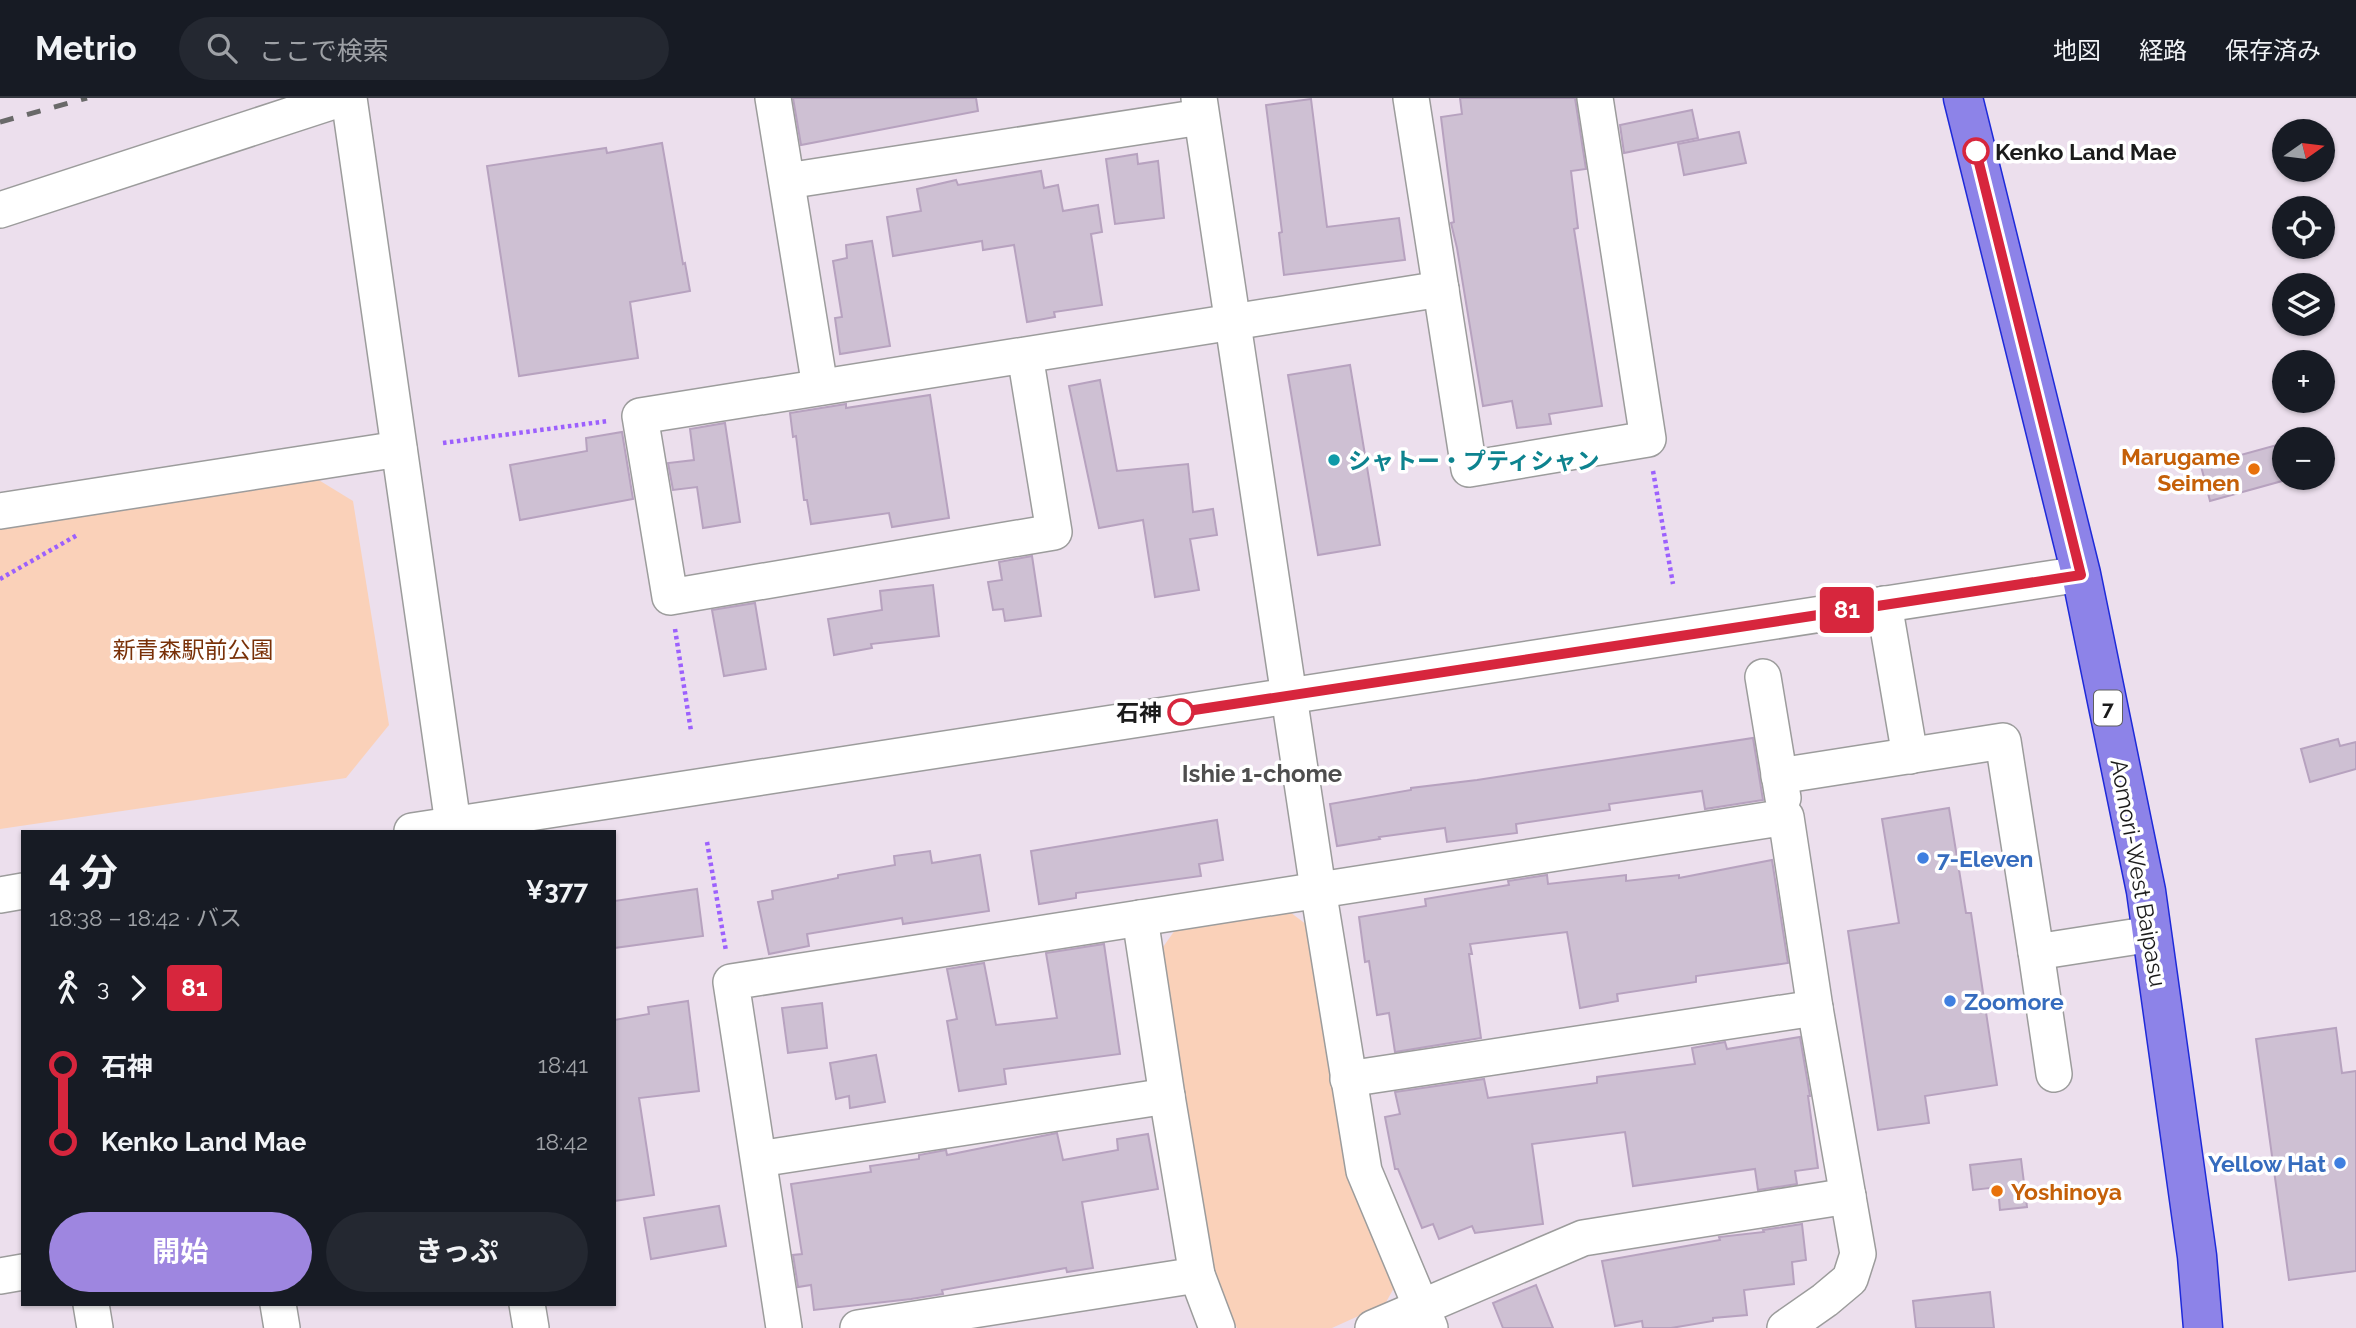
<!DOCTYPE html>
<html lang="ja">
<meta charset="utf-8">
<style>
body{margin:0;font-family:Raleway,"Noto Sans JP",sans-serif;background:#242831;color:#f1f3f6;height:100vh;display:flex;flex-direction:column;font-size:26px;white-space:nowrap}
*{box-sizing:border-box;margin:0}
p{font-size:23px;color:#9ea1a6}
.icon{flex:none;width:38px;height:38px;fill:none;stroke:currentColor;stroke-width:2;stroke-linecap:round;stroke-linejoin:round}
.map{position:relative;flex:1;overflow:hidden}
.panel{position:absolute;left:21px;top:732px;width:595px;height:476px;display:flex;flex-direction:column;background:#171b24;border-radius:0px;box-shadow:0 2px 5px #0004}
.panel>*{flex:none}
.badge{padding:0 14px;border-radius:5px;font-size:24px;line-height:46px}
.needle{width:46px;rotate:76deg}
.buttons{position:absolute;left:2272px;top:21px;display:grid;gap:14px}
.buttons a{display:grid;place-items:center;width:63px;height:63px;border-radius:50%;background:#171b24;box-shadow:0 2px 5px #0004;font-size:35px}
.map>.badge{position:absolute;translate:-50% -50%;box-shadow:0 0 0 4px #fff}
.legs{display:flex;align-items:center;gap:10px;height:77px;padding:0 28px;font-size:23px}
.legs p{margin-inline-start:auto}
.headline{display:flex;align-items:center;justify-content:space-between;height:119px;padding:0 28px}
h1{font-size:38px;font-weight:700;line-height:52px}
.cta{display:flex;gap:14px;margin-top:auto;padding:14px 28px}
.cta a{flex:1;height:80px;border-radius:42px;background:#9e86e0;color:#fff;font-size:28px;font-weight:700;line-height:80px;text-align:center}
.cta a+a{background:#242831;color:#f1f3f6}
ul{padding:0 28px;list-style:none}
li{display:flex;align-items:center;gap:24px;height:77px;font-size:26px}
li i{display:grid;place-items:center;width:10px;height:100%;margin:0 9px;background:currentColor}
li i::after{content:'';width:18px;height:18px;margin:-9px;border:5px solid;border-radius:50%;background:#171b24}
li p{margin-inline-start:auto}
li:first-child i{background:linear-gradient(#0000 50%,currentColor 0)}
li:last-child i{background:linear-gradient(currentColor 50%,#0000 0)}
header{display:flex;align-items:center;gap:42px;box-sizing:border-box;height:98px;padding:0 35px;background:#171b24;border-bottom:2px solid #363941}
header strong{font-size:33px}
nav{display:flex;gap:38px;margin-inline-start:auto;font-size:24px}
.search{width:490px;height:63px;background:#242831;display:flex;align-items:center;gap:18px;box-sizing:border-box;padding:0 24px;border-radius:38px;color:#9ea1a6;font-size:26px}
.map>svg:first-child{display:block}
.park{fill:#fad1b9}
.building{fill:#cec0d3;stroke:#b7a2bf;stroke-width:2}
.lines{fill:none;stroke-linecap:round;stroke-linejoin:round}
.minor-casing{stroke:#9c9c9c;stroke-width:38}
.highway-casing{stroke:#1e2ad9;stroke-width:41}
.path{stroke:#9c60fd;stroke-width:4.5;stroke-dasharray:3.5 3.5;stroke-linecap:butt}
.minor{stroke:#fff;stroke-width:35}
.highway{stroke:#8d83e8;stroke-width:38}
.rail{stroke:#696969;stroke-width:5;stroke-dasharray:14 14;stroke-linecap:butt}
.line-1-casing{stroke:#fff;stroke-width:16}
.line-1{stroke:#d7263d;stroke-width:10}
.stop-1-dot{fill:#fff;stroke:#d7263d;stroke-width:3.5}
.culture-dot{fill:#0f9aa8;stroke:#fff;stroke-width:2.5}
.food-dot{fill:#e8710a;stroke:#fff;stroke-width:2.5}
.shop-dot{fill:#3f7fe0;stroke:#fff;stroke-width:2.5}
.labels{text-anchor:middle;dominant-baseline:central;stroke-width:7;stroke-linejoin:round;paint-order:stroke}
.shield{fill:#fff;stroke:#5f5f5f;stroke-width:2}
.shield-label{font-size:21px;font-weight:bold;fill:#1b1b1b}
.stop-label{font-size:23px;font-weight:bold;fill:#1b1b1b;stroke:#fff;text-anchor:start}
.food-label{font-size:23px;font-weight:bold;fill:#c56008;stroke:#fff;text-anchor:end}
.culture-label{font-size:23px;font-weight:bold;fill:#0d838f;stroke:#fff;text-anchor:start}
.park-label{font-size:23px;fill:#793108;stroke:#fff}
.shop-label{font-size:23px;font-weight:bold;fill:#366cbe;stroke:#fff;text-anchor:start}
.street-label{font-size:23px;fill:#1b1b1b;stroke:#fff}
.neighbourhood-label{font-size:24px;font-weight:bold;fill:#4e4e4e;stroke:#fff}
</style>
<header>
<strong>Metrio</strong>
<div class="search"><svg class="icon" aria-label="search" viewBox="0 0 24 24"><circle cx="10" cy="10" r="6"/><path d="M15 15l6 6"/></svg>ここで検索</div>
<nav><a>地図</a><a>経路</a><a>保存済み</a></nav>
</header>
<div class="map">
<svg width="2356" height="1230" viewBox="0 0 2356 1230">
<rect width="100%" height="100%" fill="#ecdfed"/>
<g class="park">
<path d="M317,381L353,403L389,627L346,680L0,731V430Z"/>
<path d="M1286,811L1311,830L1395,1188L1385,1206L1332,1230H1237L1211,1177L1161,852L1175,832Z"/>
</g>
<g class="building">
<path d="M793,0H976L978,13L801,47Z"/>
<path d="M1460,0H1575L1586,71L1571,73L1578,130L1574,131L1602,308L1549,316L1551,326L1517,330L1512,303L1483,308L1457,150L1451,125L1454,124L1441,19L1462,16Z"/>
<path d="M1311,1L1327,129L1399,120L1405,162L1284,177L1279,135L1282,134L1266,7Z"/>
<path d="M1692,12L1698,40L1624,55L1620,27Z"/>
<path d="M1739,34L1746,65L1684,77L1678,46Z"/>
<path d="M662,45L683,166L685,165L690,193L630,204L638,260L519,278L487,68L606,50L607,55Z"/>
<path d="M1137,56L1138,66L1158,63L1164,120L1115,126L1106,61Z"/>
<path d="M1041,73L1044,90L1058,87L1063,113L1098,107L1102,134L1091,136L1102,207L1054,214L1055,219L1027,224L1014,147L983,152L982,143L893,158L887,119L921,113L917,91L956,82L958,87Z"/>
<path d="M872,143L890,248L840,256L835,220L842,219L833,163L847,160L846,147Z"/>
<path d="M1350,267L1380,447L1318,457L1288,277Z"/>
<path d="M1100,282L1117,373L1188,366L1193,414L1213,411L1217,437L1190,441L1199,492L1155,499L1143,422L1099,430L1069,288Z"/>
<path d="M930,297L949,420L892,429L889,415L811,426L807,402H804L796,338L793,339L790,315L846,306V310Z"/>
<path d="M725,325L740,424L703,430L697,389L673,392L668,365L694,362L690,331Z"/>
<path d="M622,334L633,401L520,422L510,367L587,353L586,340Z"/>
<path d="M2284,345V380H2293L2210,403L2201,368Z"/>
<path d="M1032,458L1041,518L1005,523L1003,511L993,512L988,484L1002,482L999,464Z"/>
<path d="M933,487L939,538L871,546L872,550L834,557L828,521L882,512L880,493Z"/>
<path d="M755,505L766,571L724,578L712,512Z"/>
<path d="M1753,640L1763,702L1705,711L1702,693L1609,706L1610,712L1516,726L1517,735L1447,744L1445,730L1379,739L1380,741L1337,748L1330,706L1411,692V690L1477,682Z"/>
<path d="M2338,641L2340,648L2356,644V671L2310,684L2301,651Z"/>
<path d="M1949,710L1966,815H1971L1997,987L1925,998L1929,1025L1878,1032L1848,833L1899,825L1882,721Z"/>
<path d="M1217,722L1223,762L1199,766L1201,778L1076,795V800L1039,806L1031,753Z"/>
<path d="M930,753L932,765L980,757L989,813L903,826L902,820L807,836L809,848L769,856L758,804L773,801L772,793L838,780V777L895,767L894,758Z"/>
<path d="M1772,762L1788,865L1696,878V884L1617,896L1618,903L1580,910L1567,834L1470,846L1472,856H1469L1481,940L1395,954L1389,915L1377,917L1369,863L1365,864L1359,819L1426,808L1425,801L1509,787L1508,783L1547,777L1548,786L1626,777V783L1679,777V780Z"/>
<path d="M697,791L703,838L614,850V803Z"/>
<path d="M1104,846L1120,956L1004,971L1006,986L959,993L947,923L957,921L947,871L984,865L996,927L1057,920L1046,855Z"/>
<path d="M688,903L699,993L639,1000L654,1097L614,1103V922L649,916L648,909Z"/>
<path d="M822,905L827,950L788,955L782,910Z"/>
<path d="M2336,930L2342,975L2356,973V1173L2289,1182L2256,941Z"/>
<path d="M1800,939L1810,998H1808L1818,1070L1795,1073L1797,1086L1758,1092L1755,1071L1633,1088L1625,1034L1532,1046L1543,1126L1475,1135L1472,1128L1439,1141L1433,1126L1422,1130L1398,1071H1395L1385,1019L1400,1016L1395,994L1484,981L1488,1000L1597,985V979L1695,966L1692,950L1725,944L1727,951Z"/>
<path d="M876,957L885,1004L850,1010L849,998L836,1001L830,965Z"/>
<path d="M1057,1035L1063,1062L1118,1052L1117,1041L1148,1036L1158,1091L1082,1104L1093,1170L1067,1174L1066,1170L942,1192L943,1196L911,1201L814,1212L811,1187L798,1189L793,1157L802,1156L791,1086L871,1074L870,1068L919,1061V1057L946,1052L947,1057Z"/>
<path d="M2021,1061L2027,1109L2000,1112L1998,1089L1973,1092L1970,1067Z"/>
<path d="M719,1108L726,1148L651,1161L644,1120Z"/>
<path d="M1802,1126L1806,1162L1792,1164L1794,1186L1744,1192L1747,1217L1713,1220V1223L1671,1230H1643L1642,1223L1615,1228L1602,1163L1720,1142L1719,1139L1764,1134L1763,1132Z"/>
<path d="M1536,1187L1553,1230H1503L1493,1205Z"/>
<path d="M1990,1194L1994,1230H1916L1913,1203Z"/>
</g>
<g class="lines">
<defs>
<g id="minor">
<path d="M349,0L454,733"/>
<path d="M773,0L820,289"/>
<path d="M1199,0L1318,791L1364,1073L1430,1230"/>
<path d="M1411,0L1469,371L1648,341L1595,0"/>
<path d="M787,83L1201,19"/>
<path d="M0,112L343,0"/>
<path d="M1025,257L1054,434L670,499L640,318L1441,191"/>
<path d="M0,413L399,351"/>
<path d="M1884,506L1910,658"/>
<path d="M1763,579L1783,700"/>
<path d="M1779,678L2003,643L2036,854L2152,836"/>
<path d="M412,733L2081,476"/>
<path d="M0,797L23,793"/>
<path d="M1140,820L1167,998L1197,1177L1217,1230"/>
<path d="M2036,854L2054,976"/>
<path d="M1348,981L1815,910"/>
<path d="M759,1061L1167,998"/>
<path d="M0,1178L23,1174"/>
<path d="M91,1206L95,1230"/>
<path d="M278,1206L282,1230"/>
<path d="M527,1206L531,1230"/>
<path d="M784,1230L731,884L1786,719L1815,910L1858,1156L1850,1181L1825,1202L1785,1230"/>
<path d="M858,1230L1197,1177"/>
<path d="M1373,1230L1583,1140L1848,1098"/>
</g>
<path id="highway" d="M1963,0L2081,476L2146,793L2197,1158L2203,1230"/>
</defs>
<use href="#minor" class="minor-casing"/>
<use href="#highway" class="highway-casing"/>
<g class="path">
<path d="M443,345L608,323"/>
<path d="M1653,373L1673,486"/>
<path d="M0,481L79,436"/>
<path d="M675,531L691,633"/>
<path d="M707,744L726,853"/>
</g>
<use href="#minor" class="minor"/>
<use href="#highway" class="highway"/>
<path class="rail" d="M0,24L87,0"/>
</g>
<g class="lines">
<defs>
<path id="line-1" d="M1181,614L2081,477L1976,53"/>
</defs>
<use href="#line-1" class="line-1-casing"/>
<use href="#line-1" class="line-1"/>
</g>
<g class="stop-1-dot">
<circle cx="1976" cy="53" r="12"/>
<circle cx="1181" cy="614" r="12"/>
</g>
<circle class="culture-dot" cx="1334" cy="362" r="7"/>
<g class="food-dot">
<circle cx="2254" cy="371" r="7"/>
<circle cx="1997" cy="1093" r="7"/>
</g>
<g class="shop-dot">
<circle cx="1923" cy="760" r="7"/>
<circle cx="1950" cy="903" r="7"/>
<circle cx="2340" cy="1065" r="7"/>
</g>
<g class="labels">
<rect class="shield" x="2094" y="592.5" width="28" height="35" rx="5"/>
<g class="shield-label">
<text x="2108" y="610">7</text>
</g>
<g class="stop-label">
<text x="1995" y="53">Kenko Land Mae</text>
<text x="1162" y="614" text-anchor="end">石神</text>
</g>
<g class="food-label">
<text x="2240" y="358">Marugame<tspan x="2240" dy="26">Seimen</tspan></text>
<text x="2011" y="1093" text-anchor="start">Yoshinoya</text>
</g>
<g class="culture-label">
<text x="1348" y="362">シャトー・プティシャン</text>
</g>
<g class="park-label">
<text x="193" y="551">新青森駅前公園</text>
</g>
<g class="shop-label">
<text x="1937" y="760">7-Eleven</text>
<text x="1964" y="903">Zoomore</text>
<text x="2326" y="1065" text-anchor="end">Yellow Hat</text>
</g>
<g class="street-label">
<text transform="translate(2139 775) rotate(80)">Aomori-West Baipasu</text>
</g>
<g class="neighbourhood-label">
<text x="1262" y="675">Ishie 1-chome</text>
</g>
</g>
</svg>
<div class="buttons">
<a><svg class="needle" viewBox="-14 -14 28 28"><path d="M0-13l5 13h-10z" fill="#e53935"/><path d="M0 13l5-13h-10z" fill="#9ea1a6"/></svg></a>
<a><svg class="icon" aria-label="locate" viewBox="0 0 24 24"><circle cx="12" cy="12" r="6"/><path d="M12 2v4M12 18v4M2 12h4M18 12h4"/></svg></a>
<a><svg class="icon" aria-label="layers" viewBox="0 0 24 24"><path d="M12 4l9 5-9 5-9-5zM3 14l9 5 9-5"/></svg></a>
<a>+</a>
<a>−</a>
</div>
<b class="badge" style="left:1847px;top:512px;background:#d7263d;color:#fff">81</b>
<section class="panel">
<div class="headline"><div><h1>4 分</h1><p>18:38 – 18:42 · バス</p></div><b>¥377</b></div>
<div class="legs"><svg class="icon" aria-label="walk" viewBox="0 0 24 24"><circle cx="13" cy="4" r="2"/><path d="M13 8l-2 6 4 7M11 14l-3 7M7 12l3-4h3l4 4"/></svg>3<svg class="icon" aria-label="forward" viewBox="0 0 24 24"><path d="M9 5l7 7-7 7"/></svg><b class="badge" style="background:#d7263d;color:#fff">81</b></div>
<ul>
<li><i style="color:#d7263d"></i><b>石神</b><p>18:41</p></li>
<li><i style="color:#d7263d"></i><b>Kenko Land Mae</b><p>18:42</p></li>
</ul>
<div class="cta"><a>開始</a><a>きっぷ</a></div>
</section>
</div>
